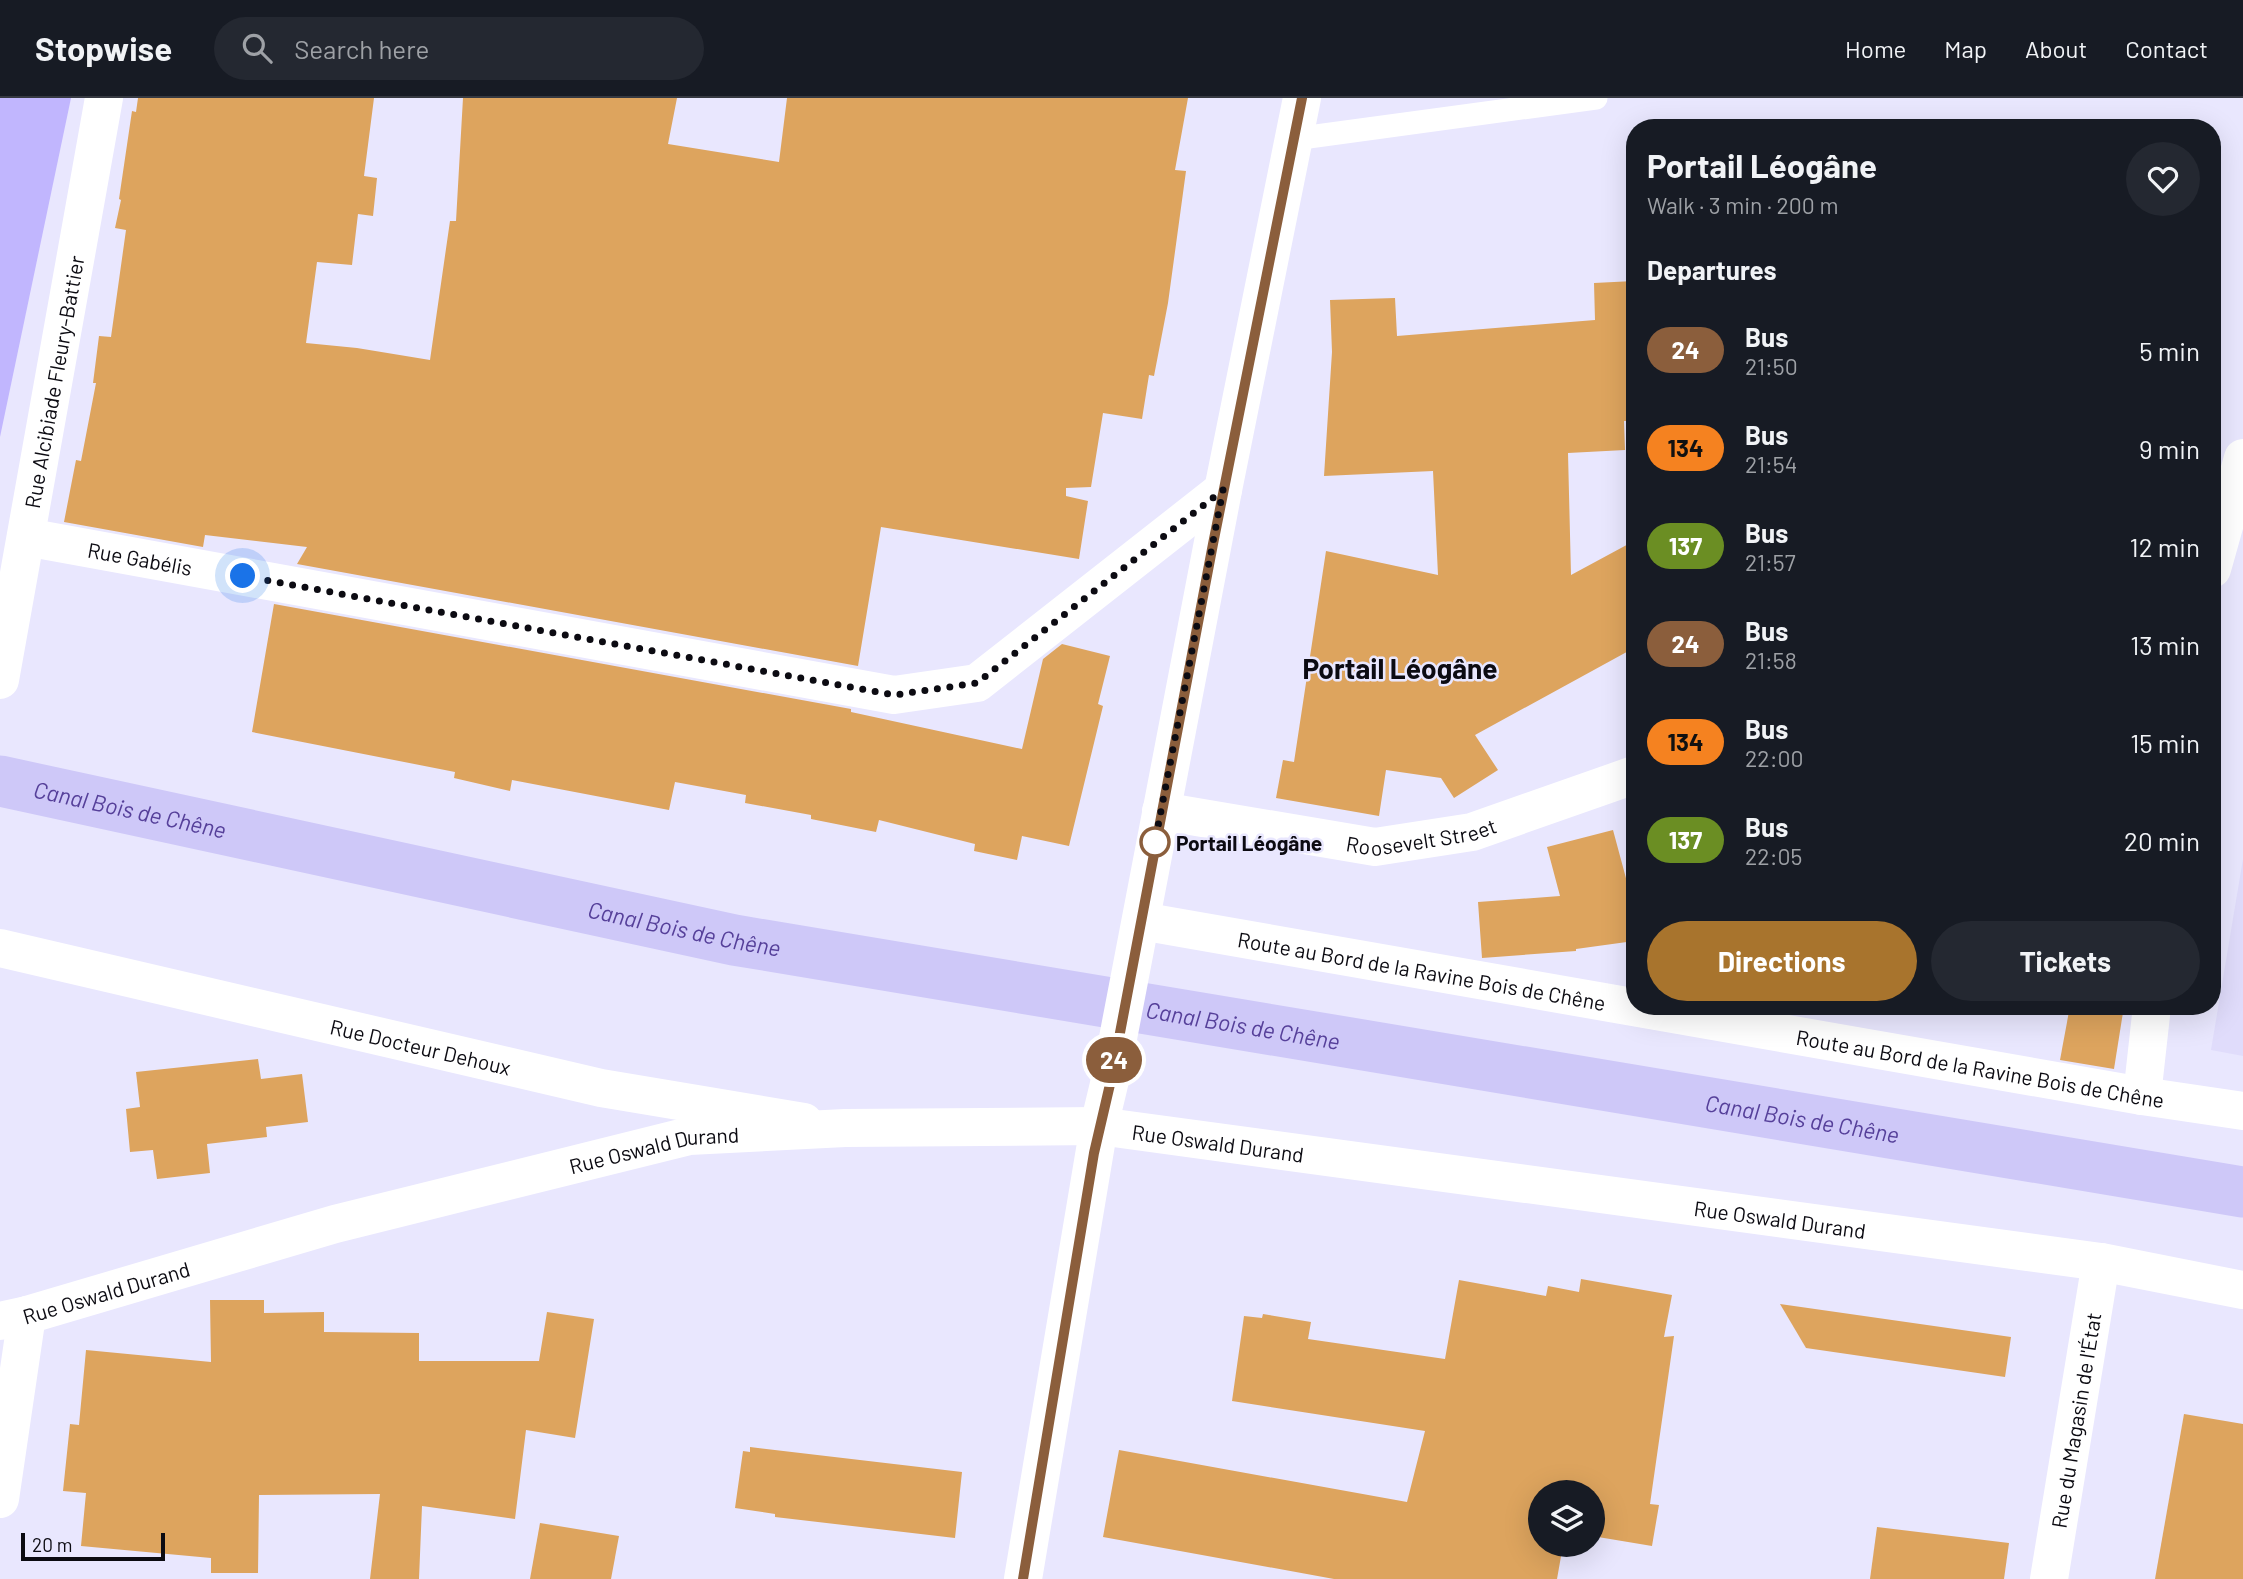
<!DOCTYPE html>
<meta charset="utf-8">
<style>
body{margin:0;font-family:Barlow,sans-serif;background:#242831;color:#f1f3f6;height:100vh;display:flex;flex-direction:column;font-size:26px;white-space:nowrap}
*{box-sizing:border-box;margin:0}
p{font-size:23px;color:#9ea1a6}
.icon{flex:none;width:38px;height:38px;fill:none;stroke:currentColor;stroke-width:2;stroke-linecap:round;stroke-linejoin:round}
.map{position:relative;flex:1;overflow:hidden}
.panel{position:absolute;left:1626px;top:21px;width:595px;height:896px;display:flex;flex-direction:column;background:#171b24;border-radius:28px;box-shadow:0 7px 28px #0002}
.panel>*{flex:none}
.badge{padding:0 14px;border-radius:23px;font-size:24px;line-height:46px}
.tools{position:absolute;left:1528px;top:1382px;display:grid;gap:14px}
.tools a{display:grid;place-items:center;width:77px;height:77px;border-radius:50%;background:#171b24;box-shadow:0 7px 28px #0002;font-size:35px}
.scale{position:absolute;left:21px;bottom:18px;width:144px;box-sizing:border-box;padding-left:7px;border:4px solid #0c0b12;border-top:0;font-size:19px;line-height:24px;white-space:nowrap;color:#0c0b12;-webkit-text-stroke:5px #e9e7fe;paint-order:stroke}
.you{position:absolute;width:35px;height:35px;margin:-18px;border:5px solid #fff;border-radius:50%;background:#1a73e8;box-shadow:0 0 0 10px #1a73e833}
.map>.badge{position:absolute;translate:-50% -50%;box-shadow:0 0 0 4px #fff}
h2{padding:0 21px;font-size:26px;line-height:63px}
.round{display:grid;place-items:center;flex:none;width:74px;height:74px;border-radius:37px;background:#242831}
.overview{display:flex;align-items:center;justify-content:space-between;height:119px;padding:0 21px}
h1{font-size:33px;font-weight:700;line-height:52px}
.button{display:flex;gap:14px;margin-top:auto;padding:14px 21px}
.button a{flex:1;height:80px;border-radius:42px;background:#a8742d;color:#fff;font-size:28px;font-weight:700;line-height:80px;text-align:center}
.button a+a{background:#242831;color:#f1f3f6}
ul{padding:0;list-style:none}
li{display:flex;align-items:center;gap:21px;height:98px;padding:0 21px}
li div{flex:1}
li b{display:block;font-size:26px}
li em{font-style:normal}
li .badge{min-width:77px;font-weight:700;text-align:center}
header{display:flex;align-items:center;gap:42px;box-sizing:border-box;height:98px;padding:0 35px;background:#171b24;border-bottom:2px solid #363941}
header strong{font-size:33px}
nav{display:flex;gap:38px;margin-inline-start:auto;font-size:24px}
.search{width:490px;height:63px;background:#242831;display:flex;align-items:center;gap:18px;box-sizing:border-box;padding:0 24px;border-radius:38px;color:#9ea1a6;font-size:26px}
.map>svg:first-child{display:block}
.built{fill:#e0dcfb}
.green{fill:#c1b6fe}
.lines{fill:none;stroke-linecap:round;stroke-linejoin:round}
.canal{stroke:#cec8f8;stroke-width:51}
.building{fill:#dda45e}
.lane{stroke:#fff;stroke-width:23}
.street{stroke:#fff;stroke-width:38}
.secondary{stroke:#fff;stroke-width:38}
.primary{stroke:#fff;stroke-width:38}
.line-casing{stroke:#fff;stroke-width:16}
.line{stroke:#8b5e3c;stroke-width:10}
.walk{stroke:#0c0b12;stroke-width:7;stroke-dasharray:0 12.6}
.stop-dot{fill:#fff;stroke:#8b5e3c;stroke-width:3.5}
.labels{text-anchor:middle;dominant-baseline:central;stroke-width:5;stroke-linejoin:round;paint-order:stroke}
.street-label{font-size:21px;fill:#0c0b12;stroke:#e9e7fe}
.stop-label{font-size:21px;font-weight:bold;fill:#0c0b12;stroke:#e9e7fe;text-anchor:start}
.water-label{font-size:23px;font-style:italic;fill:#56409a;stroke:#e9e7fe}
.district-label{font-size:28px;font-weight:bold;fill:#0c0b12;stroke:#e9e7fe}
</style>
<header>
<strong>Stopwise</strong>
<div class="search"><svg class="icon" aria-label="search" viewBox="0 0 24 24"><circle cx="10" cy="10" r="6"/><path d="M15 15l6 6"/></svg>Search here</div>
<nav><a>Home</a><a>Map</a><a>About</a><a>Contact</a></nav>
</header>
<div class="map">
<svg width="2243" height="1481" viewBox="0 0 2243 1481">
<rect width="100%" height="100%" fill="#e9e7fe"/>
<path class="built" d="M2243,761V958L2211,952Z"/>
<path class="green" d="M0,0H71L0,339Z"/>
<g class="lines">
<path class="canal" id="s1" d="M0,683L734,842L2243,1094"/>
</g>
<g class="building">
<path d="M138,0H374L364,78L377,80L373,118L358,116L352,167L317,164L306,245L357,250L430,262L450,123H456L463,0H677L668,46L779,64L787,0H1188L1175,72L1186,73L1168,205L1154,278L1149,277L1142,321L1103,315L1091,389L1066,390V398L1088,403L1079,461L881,429L858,568L297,466L307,449L205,437L203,449L64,424L76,362L81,363L96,285H93L99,238L111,239L126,132L115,130L121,102L119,101L132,13L136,14Z"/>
<path d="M1634,183V323H1624L1625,352L1568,355L1571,477L1634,443V550L1475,637L1498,672L1454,700L1441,680L1386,672L1379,718L1276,700L1283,662L1294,664L1326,453L1438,477L1433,373L1324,378L1332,254L1330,202L1395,200L1397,238L1595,222L1594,185Z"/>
<path d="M274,506L851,611V614L1022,651L1043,561L1062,546L1110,558L1098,606L1103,608L1069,748L1022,738L1017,762L974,753L975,746L879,722L876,734L811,721V717L745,705L746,697L675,684L669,712L512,682L510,693L454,680L455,674L252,634Z"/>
<path d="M1613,732L1634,810V843L1576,851V853L1482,860L1478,804L1560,798L1547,749Z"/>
<path d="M2070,908H2124L2114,971L2060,962Z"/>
<path d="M258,961L261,981L302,976L308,1024L266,1029L267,1039L207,1046L210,1075L157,1081L153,1052L130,1054L126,1011L140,1009L136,974Z"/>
<path d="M1581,1181L1672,1197L1664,1239L1674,1238L1650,1406L1659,1407L1652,1448L1592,1438V1395H1540V1447H1563L1557,1481H1334L1103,1439L1119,1352L1407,1404L1425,1333L1232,1303L1244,1218L1262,1220L1263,1216L1311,1224L1308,1241L1445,1261L1459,1182L1546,1198L1548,1188L1579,1194Z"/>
<path d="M210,1202H264V1215L324,1214V1234L419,1235V1263H539L547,1214L594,1221L575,1340L526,1332L515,1421L422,1408L419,1481H370L380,1396L259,1397L258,1475H211V1460L81,1448L86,1395L63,1393L70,1326L79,1327L86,1252L211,1264Z"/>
<path d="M1780,1206L2011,1239L2005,1279L1806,1250Z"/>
<path d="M2184,1316L2243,1326V1481H2155Z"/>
<path d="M750,1349L962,1374L955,1440L775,1419V1416L735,1410L743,1353L750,1354Z"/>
<path d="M540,1425L619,1438L611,1481H530Z"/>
<path d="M1877,1429L2009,1445L2004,1481H1870Z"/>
</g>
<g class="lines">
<path class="lane" d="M1294,41L1596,0"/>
<g class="street">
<path id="s2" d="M26,439L894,597L977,585L1223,392"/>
<path d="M2212,471L2243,360"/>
<path id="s3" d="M0,582L104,0"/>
<path id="s4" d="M1161,713L1375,749L1472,734L1634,677"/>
<path id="s5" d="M1141,823L2142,998L2243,1013"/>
<path id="s6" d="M0,850L601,990L804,1024"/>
<path d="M2142,998L2152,908"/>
<path d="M0,1401L27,1217"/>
<path id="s7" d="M2049,1481L2101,1164"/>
</g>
<path class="secondary" id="s8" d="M0,1223L27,1217L335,1126L689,1038L845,1030L1099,1028L2101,1164L2243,1192"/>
<path class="primary" d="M1023,1481L1099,1028L1110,982L1223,392L1302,0"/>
</g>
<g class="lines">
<defs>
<path id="line" d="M1023,1481L1094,1055L1111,982L1213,446L1302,0"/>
</defs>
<use href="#line" class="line-casing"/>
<use href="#line" class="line"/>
<path class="walk" d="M243,478L894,597L977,585L1223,392L1155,744"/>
</g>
<circle class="stop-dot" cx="1155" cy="744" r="14"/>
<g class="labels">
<g class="street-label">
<text stroke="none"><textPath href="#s3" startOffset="303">Rue Alcibiade Fleury-Battier</textPath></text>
<text stroke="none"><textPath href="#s2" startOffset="116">Rue Gabélis</textPath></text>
<text stroke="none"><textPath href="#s4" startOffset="264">Roosevelt Street</textPath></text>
<text stroke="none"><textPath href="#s5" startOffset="285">Route au Bord de la Ravine Bois de Chêne</textPath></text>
<text stroke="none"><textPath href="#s6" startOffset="432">Rue Docteur Dehoux</textPath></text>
<text stroke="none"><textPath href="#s5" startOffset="852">Route au Bord de la Ravine Bois de Chêne</textPath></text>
<text stroke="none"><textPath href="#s8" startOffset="1244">Rue Oswald Durand</textPath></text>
<text stroke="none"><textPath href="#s8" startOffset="677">Rue Oswald Durand</textPath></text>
<text stroke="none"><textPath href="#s8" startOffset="1811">Rue Oswald Durand</textPath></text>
<text stroke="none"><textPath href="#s8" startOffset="110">Rue Oswald Durand</textPath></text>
<text stroke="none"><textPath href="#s7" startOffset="161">Rue du Magasin de l'État</textPath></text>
</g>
<g class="stop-label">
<text x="1176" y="744">Portail Léogâne</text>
</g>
<g class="water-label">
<text stroke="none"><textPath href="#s1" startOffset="133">Canal Bois de Chêne</textPath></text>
<text stroke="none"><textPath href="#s1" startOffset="700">Canal Bois de Chêne</textPath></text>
<text stroke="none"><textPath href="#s1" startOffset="1267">Canal Bois de Chêne</textPath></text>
<text stroke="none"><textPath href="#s1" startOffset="1834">Canal Bois de Chêne</textPath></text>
</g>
<g class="district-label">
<text x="1400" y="570">Portail Léogâne</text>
</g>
</g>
</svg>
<div class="tools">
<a><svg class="icon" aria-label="layers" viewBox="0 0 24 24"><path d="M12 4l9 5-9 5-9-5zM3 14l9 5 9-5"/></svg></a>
</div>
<div class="scale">20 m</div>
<div class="you" style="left:243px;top:478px"></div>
<b class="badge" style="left:1114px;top:962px;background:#8b5e3c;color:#fff">24</b>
<section class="panel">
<div class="overview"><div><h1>Portail Léogâne</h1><p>Walk · 3 min · 200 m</p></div><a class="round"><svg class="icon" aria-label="heart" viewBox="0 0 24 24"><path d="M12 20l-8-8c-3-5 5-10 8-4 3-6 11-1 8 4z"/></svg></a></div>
<h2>Departures</h2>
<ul>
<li><span class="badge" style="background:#8b5e3c;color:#fff">24</span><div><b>Bus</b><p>21:50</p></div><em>5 min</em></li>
<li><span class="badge" style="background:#f58220;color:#111">134</span><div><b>Bus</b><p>21:54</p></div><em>9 min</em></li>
<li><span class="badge" style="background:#6b8e23;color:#fff">137</span><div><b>Bus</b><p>21:57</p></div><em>12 min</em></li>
<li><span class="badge" style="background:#8b5e3c;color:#fff">24</span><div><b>Bus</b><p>21:58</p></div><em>13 min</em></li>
<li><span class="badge" style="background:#f58220;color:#111">134</span><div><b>Bus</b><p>22:00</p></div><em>15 min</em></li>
<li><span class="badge" style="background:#6b8e23;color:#fff">137</span><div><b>Bus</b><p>22:05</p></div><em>20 min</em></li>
</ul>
<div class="button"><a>Directions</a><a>Tickets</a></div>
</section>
</div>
